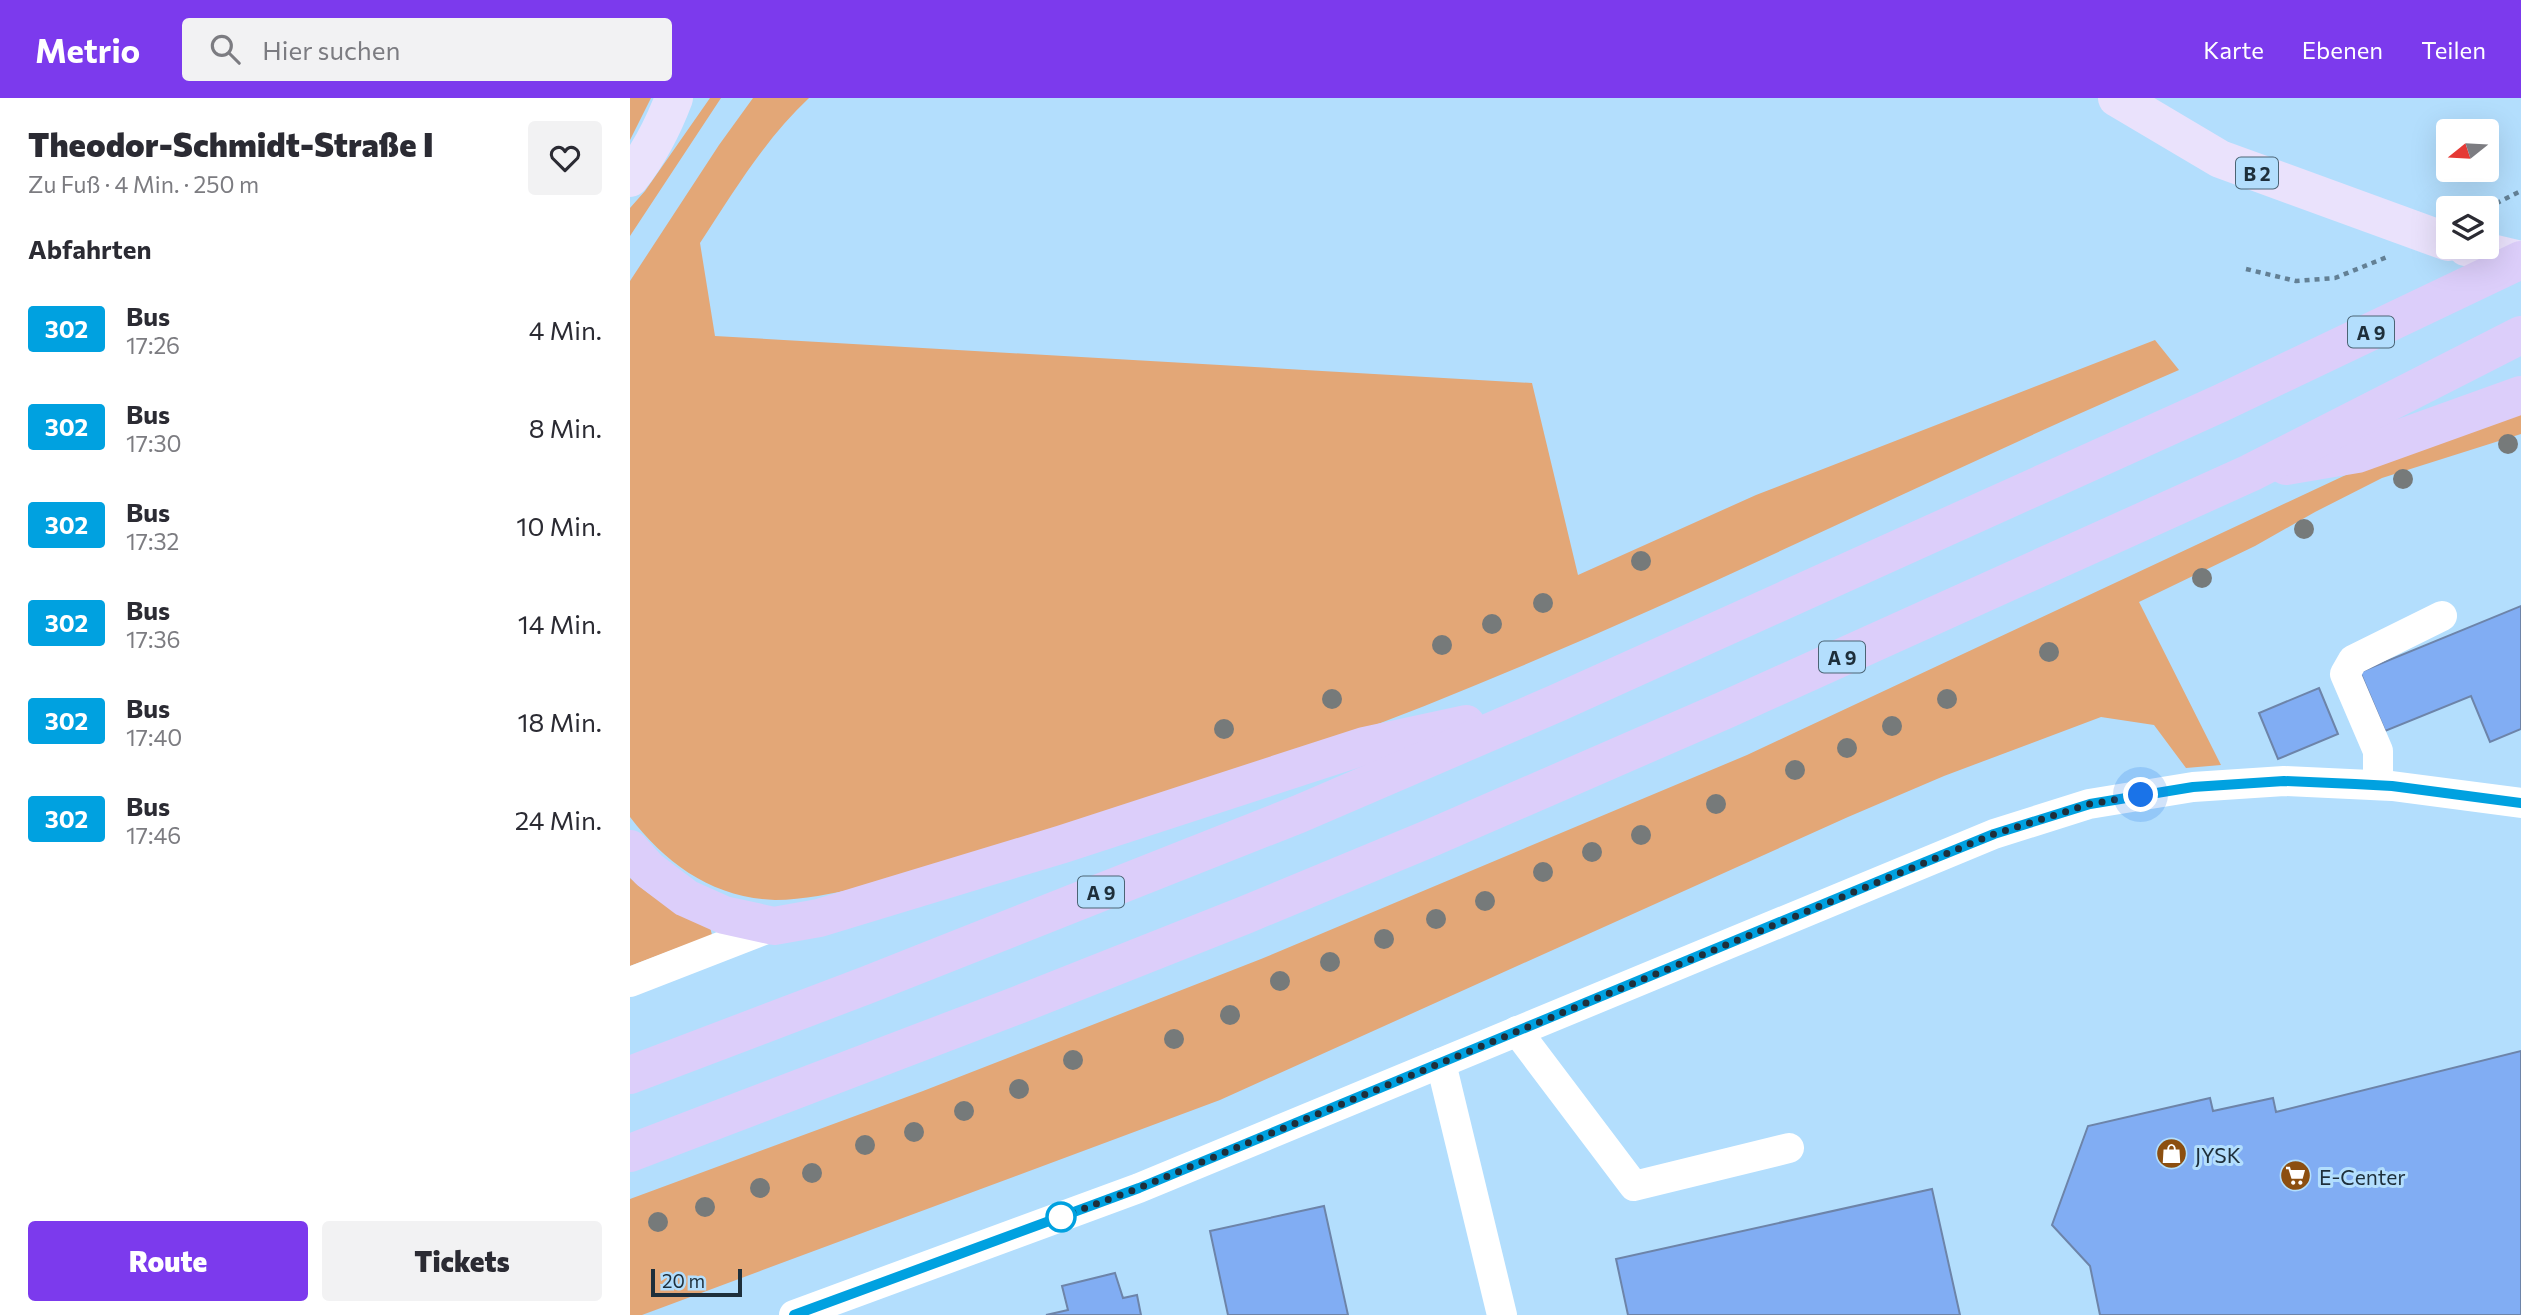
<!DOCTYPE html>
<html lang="de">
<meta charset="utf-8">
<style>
body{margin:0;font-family:Commissioner,sans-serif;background:#f2f2f3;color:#2b2b33;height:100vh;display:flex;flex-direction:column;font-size:26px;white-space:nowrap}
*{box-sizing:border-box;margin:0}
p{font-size:23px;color:#7c7c81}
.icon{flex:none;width:38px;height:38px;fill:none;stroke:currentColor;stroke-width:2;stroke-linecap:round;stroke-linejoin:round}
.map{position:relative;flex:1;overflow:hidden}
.side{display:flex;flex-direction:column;background:#fff;width:630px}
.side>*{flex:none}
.badge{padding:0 14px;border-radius:5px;font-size:24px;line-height:46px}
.needle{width:46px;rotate:252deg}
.buttons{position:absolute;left:1806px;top:21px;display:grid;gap:14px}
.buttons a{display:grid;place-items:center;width:63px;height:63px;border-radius:7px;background:#fff;box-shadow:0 7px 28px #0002;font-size:35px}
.scale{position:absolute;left:21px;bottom:18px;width:91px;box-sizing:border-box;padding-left:7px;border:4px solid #1e2f3b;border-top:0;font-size:19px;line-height:24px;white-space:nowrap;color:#1e2f3b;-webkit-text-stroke:5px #b3defd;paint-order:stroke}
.you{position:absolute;width:35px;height:35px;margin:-18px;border:5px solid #fff;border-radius:50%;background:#1a73e8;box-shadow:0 0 0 10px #1a73e833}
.map>.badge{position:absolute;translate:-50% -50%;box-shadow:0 0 0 4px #fff}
h2{padding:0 28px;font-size:26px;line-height:63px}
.round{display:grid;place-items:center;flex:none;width:74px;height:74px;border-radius:7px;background:#f2f2f3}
.summary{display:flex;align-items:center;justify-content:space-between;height:119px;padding:0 28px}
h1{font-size:33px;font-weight:800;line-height:52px}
.action{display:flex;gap:14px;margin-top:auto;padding:14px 28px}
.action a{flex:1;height:80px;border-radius:7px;background:#7c3aed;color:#fff;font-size:28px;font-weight:800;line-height:80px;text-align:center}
.action a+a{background:#f2f2f3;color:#2b2b33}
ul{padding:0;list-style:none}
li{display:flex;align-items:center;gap:21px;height:98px;padding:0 28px}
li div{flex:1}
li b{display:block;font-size:26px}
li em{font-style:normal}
li .badge{min-width:77px;font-weight:700;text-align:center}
header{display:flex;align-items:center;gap:42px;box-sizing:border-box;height:98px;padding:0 35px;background:#7c3aed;color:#fff}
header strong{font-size:33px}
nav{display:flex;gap:38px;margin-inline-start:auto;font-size:24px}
.search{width:490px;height:63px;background:#f2f2f3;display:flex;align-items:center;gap:18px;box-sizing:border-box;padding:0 24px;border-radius:7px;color:#7c7c81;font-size:26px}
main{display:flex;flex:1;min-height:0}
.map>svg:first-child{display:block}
.green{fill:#e3a777}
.building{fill:#81adf3;stroke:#6d84a9;stroke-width:2}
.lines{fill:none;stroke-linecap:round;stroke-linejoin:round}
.path{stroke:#638095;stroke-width:4.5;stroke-dasharray:5 5;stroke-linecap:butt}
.minor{stroke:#fff;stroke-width:30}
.major{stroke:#eae2fc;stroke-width:38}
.highway{stroke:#dccefa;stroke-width:38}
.tree{fill:#767a7a}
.line-casing{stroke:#fff;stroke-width:16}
.line{stroke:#00a1e0;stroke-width:10}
.walk{stroke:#1e2f3b;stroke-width:7;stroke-dasharray:0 12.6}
.stop-dot{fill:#fff;stroke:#00a1e0;stroke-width:3.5}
.labels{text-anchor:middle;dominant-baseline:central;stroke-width:6;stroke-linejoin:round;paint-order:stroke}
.shield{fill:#b3defd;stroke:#4b6475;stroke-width:2}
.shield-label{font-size:19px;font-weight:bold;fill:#1e2f3b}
.poi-label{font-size:21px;fill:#1e2f3b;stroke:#b3defd;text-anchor:start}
</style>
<header>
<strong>Metrio</strong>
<div class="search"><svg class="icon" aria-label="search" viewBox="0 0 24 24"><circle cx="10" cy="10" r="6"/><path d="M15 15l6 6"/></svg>Hier suchen</div>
<nav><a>Karte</a><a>Ebenen</a><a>Teilen</a></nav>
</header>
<main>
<section class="side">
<div class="summary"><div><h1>Theodor-Schmidt-Straße I</h1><p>Zu Fuß · 4 Min. · 250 m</p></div><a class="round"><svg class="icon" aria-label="heart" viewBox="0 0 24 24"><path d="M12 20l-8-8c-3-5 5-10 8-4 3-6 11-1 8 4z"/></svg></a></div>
<h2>Abfahrten</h2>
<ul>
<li><span class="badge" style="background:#00a1e0;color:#fff">302</span><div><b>Bus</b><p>17:26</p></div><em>4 Min.</em></li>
<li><span class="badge" style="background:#00a1e0;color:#fff">302</span><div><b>Bus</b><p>17:30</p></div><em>8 Min.</em></li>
<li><span class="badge" style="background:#00a1e0;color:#fff">302</span><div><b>Bus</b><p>17:32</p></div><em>10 Min.</em></li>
<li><span class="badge" style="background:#00a1e0;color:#fff">302</span><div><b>Bus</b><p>17:36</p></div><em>14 Min.</em></li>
<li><span class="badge" style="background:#00a1e0;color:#fff">302</span><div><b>Bus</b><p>17:40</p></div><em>18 Min.</em></li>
<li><span class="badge" style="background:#00a1e0;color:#fff">302</span><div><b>Bus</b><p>17:46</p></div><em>24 Min.</em></li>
</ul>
<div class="action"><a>Route</a><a>Tickets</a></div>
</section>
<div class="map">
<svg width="1891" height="1217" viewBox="0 0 1891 1217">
<rect width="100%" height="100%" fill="#b3defd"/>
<g class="green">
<path d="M0,0H21L0,42Z"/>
<path d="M80,0H91L0,138V110L15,93Z"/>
<path d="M123,0H179C135,41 103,95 70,145L85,238L902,285L948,477L1126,397L1525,242L1549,272C1263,395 985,540 692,647L230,790C202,795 174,802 145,802C83,800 36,766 0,719V183L89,47Z"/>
<path d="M1891,316V336L1752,380L1685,414L1625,448L1509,504L1591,667L1556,670L1524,627L1471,619L1314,678L1218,719L590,1002L12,1217H0V1101L293,993L631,861L1117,657L1735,368Z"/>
<path d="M0,780C24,802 50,816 80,829L82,837L0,868Z"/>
</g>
<g class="building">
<path d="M1891,508V631L1860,644L1841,598L1755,633L1730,574Z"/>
<path d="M1689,590L1708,636L1648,661L1629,615Z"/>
<path d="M1891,953V1217H1470L1460,1168L1422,1127L1458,1028L1580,1000L1583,1013L1643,1000L1646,1014Z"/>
<path d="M1302,1091L1330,1217H998L986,1161Z"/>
<path d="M694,1108L718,1217H598L580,1133Z"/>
<path d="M485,1175L493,1200L507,1197L511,1217H416L438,1212L432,1188Z"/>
</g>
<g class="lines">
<g class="path">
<path d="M1857,110L1891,93"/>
<path d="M1616,171L1666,183L1705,180L1757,159"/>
</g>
<g class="minor">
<path d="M1748,687V653L1715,576L1723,562L1812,518"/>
<path d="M0,884L144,828"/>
<path d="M887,933L1004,1088L1159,1050"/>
<path d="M811,965L872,1217"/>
<path d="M164,1217L509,1090L1364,736L1459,706L1563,689L1654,683L1762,688L1891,705"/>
</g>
<g class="major">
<path d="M1487,0L1590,61L1818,144"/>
<path d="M0,80C19,56 33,29 44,0"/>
<path d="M1836,149L1891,162"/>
</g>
<g class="highway">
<path d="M1656,368L1727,356L1891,297"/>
<path d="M0,751L19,772L56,800L94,817L144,828L189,820L433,746L734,648L836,626"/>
<path d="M0,977L237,887L669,716L927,605L1591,305L1891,162"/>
<path d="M0,1055L388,907L615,817L803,739L1095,612L1620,375L1891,237"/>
</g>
</g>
<g class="tree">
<circle cx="1878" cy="346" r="10"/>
<circle cx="1773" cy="381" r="10"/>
<circle cx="1674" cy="431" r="10"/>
<circle cx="1011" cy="463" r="10"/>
<circle cx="1572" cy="480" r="10"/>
<circle cx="913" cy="505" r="10"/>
<circle cx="862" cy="526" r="10"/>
<circle cx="812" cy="547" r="10"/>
<circle cx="1419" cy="554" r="10"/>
<circle cx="702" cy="601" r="10"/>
<circle cx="1317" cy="601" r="10"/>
<circle cx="1262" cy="628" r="10"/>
<circle cx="594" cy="631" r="10"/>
<circle cx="1217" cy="650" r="10"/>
<circle cx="1165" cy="672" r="10"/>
<circle cx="1086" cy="706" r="10"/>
<circle cx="1011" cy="737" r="10"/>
<circle cx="962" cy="754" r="10"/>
<circle cx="913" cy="774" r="10"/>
<circle cx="855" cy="803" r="10"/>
<circle cx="806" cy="821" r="10"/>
<circle cx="754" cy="841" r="10"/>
<circle cx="700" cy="864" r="10"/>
<circle cx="650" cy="883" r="10"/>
<circle cx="600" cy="917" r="10"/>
<circle cx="544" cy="941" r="10"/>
<circle cx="443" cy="962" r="10"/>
<circle cx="389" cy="991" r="10"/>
<circle cx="334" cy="1013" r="10"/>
<circle cx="284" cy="1034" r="10"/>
<circle cx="235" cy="1047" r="10"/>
<circle cx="182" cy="1075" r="10"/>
<circle cx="130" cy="1090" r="10"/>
<circle cx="75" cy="1109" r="10"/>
<circle cx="28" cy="1124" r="10"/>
</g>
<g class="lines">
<defs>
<path id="line" d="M164,1217L509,1090L1273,773L1364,736L1460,706L1563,689L1654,683L1725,686L1762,688L1891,705"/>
</defs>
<use href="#line" class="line-casing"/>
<use href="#line" class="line"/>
<path class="walk" d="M431,1119L509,1090L1364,736L1460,706L1511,697"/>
</g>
<defs>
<symbol id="shop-disc" viewBox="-11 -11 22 22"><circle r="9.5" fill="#8c4f10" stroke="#b3defd"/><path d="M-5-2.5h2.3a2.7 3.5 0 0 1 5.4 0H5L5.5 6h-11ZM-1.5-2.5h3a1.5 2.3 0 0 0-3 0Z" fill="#fff"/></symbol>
<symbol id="supermarket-disc" viewBox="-11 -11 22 22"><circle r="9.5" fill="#8c4f10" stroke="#b3defd"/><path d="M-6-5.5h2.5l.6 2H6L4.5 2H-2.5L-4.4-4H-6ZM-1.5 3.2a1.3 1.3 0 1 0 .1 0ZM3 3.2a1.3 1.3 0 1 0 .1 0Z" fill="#fff"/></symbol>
</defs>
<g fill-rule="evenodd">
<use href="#shop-disc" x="1524" y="1038" width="35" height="35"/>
<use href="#supermarket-disc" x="1648" y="1060" width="35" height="35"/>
</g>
<circle class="stop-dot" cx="431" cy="1119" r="14"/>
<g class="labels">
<g class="shield">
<rect x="1606" y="59.5" width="42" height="31" rx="5"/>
<rect x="1718" y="218.5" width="46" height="31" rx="5"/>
<rect x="1189" y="543.5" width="46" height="31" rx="5"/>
<rect x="448" y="778.5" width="46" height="31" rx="5"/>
</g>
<g class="shield-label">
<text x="1627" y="75">B 2</text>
<text x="1741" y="234">A 9</text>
<text x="1212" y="559">A 9</text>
<text x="471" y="794">A 9</text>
</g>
<g class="poi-label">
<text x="1565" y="1056">JYSK</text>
<text x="1689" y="1078">E-Center</text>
</g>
</g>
</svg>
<div class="buttons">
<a><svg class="needle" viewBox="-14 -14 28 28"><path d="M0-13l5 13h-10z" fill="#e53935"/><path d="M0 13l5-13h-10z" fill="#7c7c81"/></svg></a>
<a><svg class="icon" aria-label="layers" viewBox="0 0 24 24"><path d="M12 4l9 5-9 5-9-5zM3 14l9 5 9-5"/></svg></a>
</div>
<div class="scale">20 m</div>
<div class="you" style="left:1511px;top:697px"></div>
</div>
</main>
